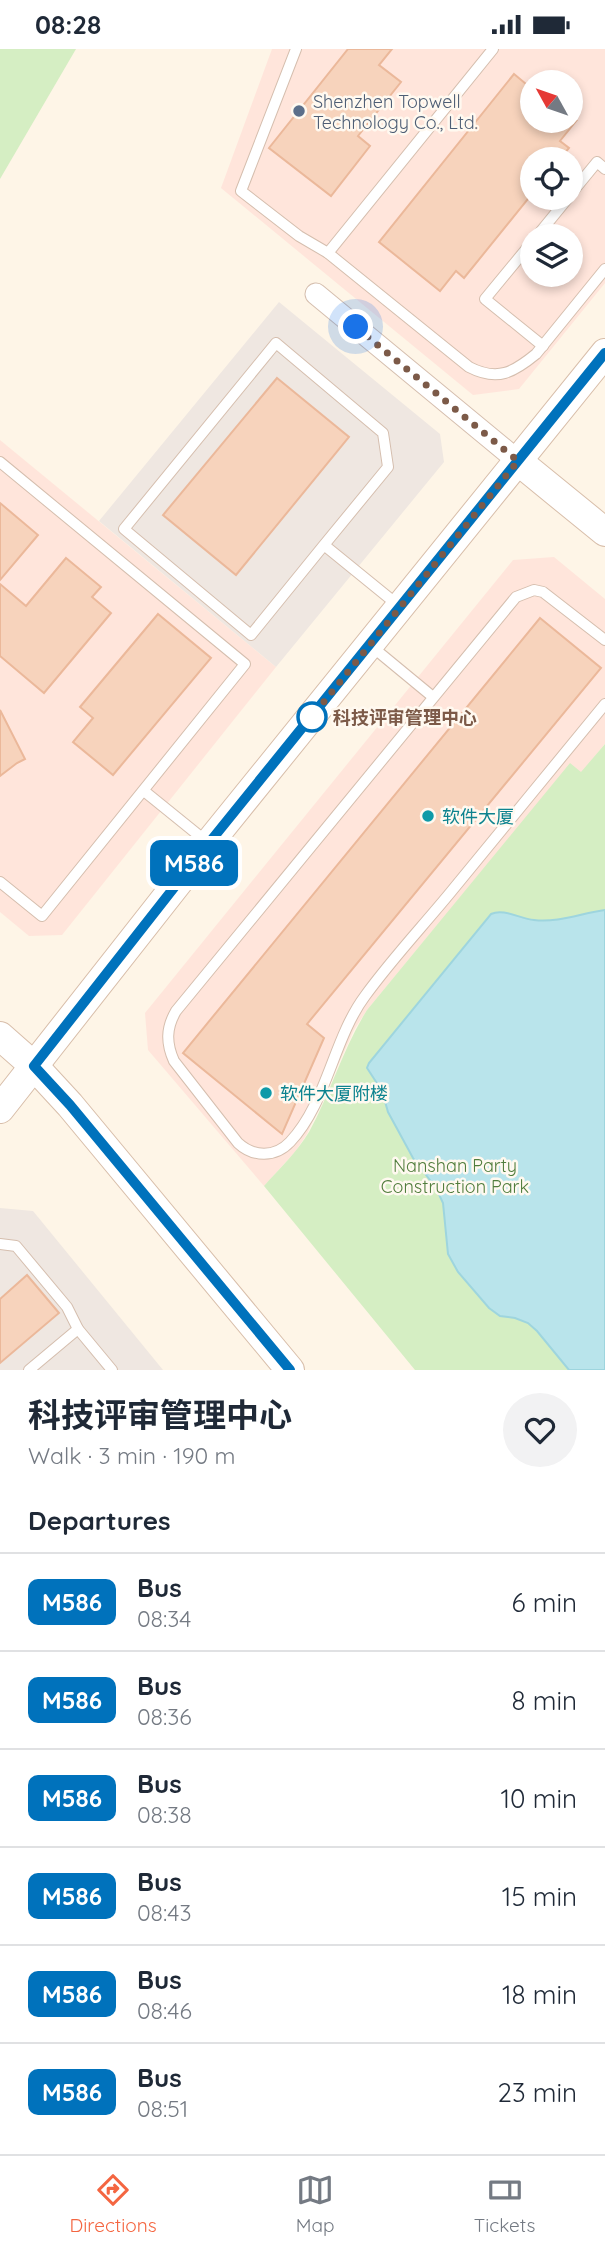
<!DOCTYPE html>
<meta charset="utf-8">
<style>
body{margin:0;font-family:Quicksand,"Noto Sans SC",sans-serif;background:#f2f2f3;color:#1f2937;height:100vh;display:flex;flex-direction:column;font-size:26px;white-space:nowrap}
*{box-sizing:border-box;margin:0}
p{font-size:23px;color:#747a83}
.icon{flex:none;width:38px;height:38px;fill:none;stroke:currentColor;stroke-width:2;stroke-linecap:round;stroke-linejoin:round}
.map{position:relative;height:1321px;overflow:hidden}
.sheet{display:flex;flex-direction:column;background:#fff;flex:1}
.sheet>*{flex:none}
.badge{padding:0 14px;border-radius:10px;font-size:24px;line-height:46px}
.needle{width:46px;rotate:310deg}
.fabs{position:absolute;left:520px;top:21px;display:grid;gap:14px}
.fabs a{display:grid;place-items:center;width:63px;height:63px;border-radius:50%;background:#fff;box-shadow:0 4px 10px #0003;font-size:35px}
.you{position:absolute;width:35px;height:35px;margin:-18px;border:5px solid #fff;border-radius:50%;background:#1a73e8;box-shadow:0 0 0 10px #1a73e833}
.map>.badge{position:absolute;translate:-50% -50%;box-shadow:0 0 0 4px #fff}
h2{padding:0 28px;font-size:26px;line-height:63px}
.round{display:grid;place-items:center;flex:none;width:74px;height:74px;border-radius:37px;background:#f2f2f3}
.summary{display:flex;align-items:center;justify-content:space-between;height:119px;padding:0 28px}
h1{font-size:33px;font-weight:700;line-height:52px}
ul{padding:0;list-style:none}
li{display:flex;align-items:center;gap:21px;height:98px;padding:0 28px;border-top:2px solid #e0e1e3}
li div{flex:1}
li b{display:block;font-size:26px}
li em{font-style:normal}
li .badge{min-width:77px;font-weight:700;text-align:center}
.status{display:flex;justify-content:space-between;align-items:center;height:49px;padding:0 35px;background:#fff;direction:ltr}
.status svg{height:19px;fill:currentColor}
.tab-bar{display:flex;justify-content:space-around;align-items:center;height:98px;border-top:2px solid #e0e1e3;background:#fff;font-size:19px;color:#747a83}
.tab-bar a{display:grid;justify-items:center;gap:4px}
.tab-bar .on{color:#f46641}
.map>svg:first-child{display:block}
.commercial{fill:#ffe5db;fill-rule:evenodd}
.industrial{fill:#efe7e1}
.green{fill:#d5eec3}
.water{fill:#b9e4eb;stroke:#9ed5de;stroke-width:2}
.building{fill:#f7d3bc;stroke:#ebb89a;stroke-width:2}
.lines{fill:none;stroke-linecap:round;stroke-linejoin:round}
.lane-casing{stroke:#d5beae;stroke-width:12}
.street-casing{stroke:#d5beae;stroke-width:23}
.secondary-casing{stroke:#d8beaa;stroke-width:30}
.lane{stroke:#fff;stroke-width:10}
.street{stroke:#fff;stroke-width:21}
.secondary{stroke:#fff;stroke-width:28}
.line-casing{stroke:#fff;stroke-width:16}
.line{stroke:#0072bc;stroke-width:10}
.walk{stroke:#7c5a48;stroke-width:7;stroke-dasharray:0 12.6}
.service-dot{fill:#5c6f8a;stroke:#fff9f0;stroke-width:2.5}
.stop-dot{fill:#fff;stroke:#0072bc;stroke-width:3.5}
.culture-dot{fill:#0f9aa8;stroke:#fff9f0;stroke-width:2.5}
.labels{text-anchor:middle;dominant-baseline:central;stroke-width:5;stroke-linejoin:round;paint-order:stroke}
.service-label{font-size:18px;fill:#4e5e75;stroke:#fff9f0;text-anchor:start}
.stop-label{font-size:18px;font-weight:bold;fill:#7c5a48;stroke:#fff9f0;text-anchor:start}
.culture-label{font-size:18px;fill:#0d838f;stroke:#fff9f0;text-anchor:start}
.park-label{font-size:18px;fill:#507d3c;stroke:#fff9f0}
</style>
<div class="status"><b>08:28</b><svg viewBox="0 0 49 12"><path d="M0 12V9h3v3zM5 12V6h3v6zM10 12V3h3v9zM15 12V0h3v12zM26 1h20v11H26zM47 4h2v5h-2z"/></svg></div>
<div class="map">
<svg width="605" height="1321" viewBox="0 0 605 1321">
<rect width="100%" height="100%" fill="#fef5e7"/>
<g class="commercial">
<path d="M272,0H605V234L519,340L473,346L221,139ZM532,33H570V72H532ZM532,110H570V149H532ZM532,187H570V226H532Z"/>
<path d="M0,391L276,618L62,886L29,887L0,863Z"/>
<path d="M554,508L605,550V695L581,724L570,715L367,961L354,981L307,1085L295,1103L264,1137L148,1001L145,964L513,511Z"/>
</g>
<g class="industrial">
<path d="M279,253L440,385L444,413L276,618L99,472Z"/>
<path d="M0,1159L33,1162L163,1321H0Z"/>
</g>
<g class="green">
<path d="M0,0H76L0,130Z"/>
<path d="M605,695V1321H415L264,1137C279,1120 297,1103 309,1083C331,1043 343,999 367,961L570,714L581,723Z"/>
</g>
<path class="water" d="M605,861V1321H569L537,1282L528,1274L515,1269L500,1267L489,1259L458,1223L448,1205L443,1154L436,1139L413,1109L388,1063L382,1042L367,1019L369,1014L491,865C504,859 520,870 534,871C558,874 582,864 605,861Z"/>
<g class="building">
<path d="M348,0H392L379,16L401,33L358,87L370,97L331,147L269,99Z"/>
<path d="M514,25L532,40V72H576L560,92L569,99L560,110H532V145L464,229L456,222L440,242L379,193Z"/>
<path d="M277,329L349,388L236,526L163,466Z"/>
<path d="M0,454L38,486L0,531Z"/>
<path d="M66,509L101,538L92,548L111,564L44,644L0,607V535L26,557Z"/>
<path d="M158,565L211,609L113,726L73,693L93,669L80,658Z"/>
<path d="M540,569L601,619L307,975L324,989L282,1085L183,1004Z"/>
<path d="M0,661L25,710L17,714L0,727Z"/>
<path d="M27,1226L59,1264L0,1314V1250Z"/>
</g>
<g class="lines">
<defs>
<g id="lane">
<path d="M296,0L241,142L299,187L328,204L469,318C498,333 514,323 536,305L605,220"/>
<path d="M570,146L597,113L605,120"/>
<path d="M537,187L568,149"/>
<path d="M532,193L485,250L543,297"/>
<path d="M328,204L493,0"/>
<path d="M0,413L245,615L42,867L0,833"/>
<path d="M324,496L251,586L124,480L276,294L383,384L388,418L324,496L399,557"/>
<path d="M605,591L543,543L534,541L516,548L176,962C166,979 166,994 174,1012L238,1094C253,1108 275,1109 290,1093C327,1054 333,990 365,947C391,911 422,878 450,844C502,781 553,718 605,655"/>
<path d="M370,596L433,648"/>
<path d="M144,742L207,793"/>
<path d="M0,1195L16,1197L67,1258L78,1280L112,1321"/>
<path d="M29,1321L78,1280"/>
</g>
<path id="street" d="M316,245L518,412"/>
<g id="secondary">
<path d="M518,412L605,483"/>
<path d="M0,987L34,1017L70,1056L290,1321"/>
<path d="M0,1060L209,794L605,304"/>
</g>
</defs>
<use href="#lane" class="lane-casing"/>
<use href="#street" class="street-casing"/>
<use href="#secondary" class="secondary-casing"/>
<use href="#lane" class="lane"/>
<use href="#street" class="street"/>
<use href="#secondary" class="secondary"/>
</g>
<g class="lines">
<defs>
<path id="line" d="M290,1321L70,1056L34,1017L209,794L605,304"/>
</defs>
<use href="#line" class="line-casing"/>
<use href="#line" class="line"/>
<path class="walk" d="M312,668L306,675L518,412L356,278"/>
</g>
<circle class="service-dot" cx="299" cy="62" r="7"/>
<circle class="stop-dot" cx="312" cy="668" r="14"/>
<g class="culture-dot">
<circle cx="428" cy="767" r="7"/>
<circle cx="266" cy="1044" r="7"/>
</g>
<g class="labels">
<g class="service-label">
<text x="313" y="52">Shenzhen Topwell<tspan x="313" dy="21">Technology Co., Ltd.</tspan></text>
</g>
<g class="stop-label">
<text x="333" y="668">科技评审管理中心</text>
</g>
<g class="culture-label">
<text x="442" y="767">软件大厦</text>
<text x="280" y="1044">软件大厦附楼</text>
</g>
<g class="park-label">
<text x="455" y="1116">Nanshan Party<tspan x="455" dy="21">Construction Park</tspan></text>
</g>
</g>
</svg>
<div class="fabs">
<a><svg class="needle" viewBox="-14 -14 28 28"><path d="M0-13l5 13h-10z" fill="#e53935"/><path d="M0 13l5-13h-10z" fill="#747a83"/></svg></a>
<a><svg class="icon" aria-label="locate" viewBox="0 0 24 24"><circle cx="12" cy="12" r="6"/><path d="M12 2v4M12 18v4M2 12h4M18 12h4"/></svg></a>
<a><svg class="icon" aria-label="layers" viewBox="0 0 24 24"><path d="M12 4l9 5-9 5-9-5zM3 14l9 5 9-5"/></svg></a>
</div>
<div class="you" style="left:356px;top:278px"></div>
<b class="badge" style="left:194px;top:814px;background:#0072bc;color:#fff">M586</b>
</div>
<section class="sheet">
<div class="summary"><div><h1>科技评审管理中心</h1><p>Walk · 3 min · 190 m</p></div><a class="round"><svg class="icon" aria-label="heart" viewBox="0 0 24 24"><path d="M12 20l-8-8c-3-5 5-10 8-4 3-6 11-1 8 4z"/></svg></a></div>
<h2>Departures</h2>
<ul>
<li><span class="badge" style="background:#0072bc;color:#fff">M586</span><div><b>Bus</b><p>08:34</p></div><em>6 min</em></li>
<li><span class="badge" style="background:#0072bc;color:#fff">M586</span><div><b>Bus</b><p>08:36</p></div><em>8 min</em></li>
<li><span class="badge" style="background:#0072bc;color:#fff">M586</span><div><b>Bus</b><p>08:38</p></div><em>10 min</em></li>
<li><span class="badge" style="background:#0072bc;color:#fff">M586</span><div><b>Bus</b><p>08:43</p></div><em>15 min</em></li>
<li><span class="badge" style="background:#0072bc;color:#fff">M586</span><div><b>Bus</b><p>08:46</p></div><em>18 min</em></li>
<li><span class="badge" style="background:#0072bc;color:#fff">M586</span><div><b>Bus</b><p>08:51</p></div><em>23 min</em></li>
</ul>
</section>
<nav class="tab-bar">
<a class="on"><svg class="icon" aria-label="directions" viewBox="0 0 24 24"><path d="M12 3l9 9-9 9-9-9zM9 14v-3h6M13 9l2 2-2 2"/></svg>Directions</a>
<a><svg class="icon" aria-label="map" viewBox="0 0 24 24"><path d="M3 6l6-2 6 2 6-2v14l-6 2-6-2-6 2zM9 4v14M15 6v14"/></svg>Map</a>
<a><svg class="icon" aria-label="tickets" viewBox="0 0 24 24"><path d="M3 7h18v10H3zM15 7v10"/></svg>Tickets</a>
</nav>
